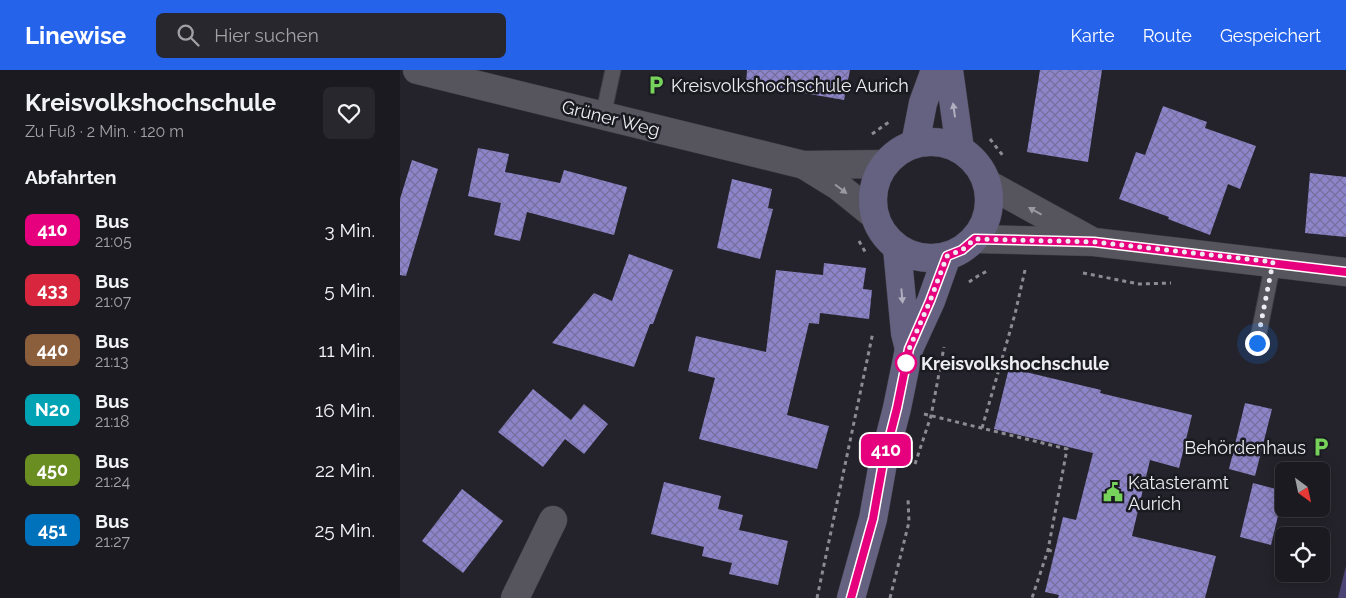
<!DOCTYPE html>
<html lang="de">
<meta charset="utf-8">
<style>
body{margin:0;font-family:Raleway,sans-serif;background:#28272d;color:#f1f3f6;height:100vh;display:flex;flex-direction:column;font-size:19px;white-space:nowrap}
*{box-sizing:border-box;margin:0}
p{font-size:16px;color:#a0a1a5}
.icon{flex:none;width:28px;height:28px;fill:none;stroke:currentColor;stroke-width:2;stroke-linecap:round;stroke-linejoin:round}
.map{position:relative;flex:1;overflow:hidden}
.sheet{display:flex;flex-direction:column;background:#1b1a20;width:400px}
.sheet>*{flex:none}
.badge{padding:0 10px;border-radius:8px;font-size:18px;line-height:32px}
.needle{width:32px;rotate:147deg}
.fabs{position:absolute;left:875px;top:392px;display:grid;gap:10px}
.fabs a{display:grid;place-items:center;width:55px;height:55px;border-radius:8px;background:#1b1a20;box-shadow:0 2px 12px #0003,0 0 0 1px #39383e;font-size:25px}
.you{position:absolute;width:25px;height:25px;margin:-12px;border:4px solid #fff;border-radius:50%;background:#1a73e8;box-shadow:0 0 0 8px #1a73e833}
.map>.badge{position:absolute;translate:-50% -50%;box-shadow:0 0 0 2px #fff}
h2{padding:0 25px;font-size:19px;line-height:45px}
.round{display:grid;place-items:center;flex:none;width:52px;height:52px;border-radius:8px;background:#28272d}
.overview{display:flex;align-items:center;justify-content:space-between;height:85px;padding:0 25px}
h1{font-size:24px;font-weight:700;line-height:38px}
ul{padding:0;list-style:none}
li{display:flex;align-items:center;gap:15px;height:60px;padding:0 25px}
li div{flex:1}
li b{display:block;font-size:19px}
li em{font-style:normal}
li .badge{min-width:55px;font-weight:700;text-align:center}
header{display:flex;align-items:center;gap:30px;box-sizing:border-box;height:70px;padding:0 25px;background:#2563eb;color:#fff}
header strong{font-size:24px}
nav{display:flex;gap:28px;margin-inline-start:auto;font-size:18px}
.search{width:350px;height:45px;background:#28272d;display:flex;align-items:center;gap:12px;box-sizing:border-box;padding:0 18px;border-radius:8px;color:#a0a1a5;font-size:19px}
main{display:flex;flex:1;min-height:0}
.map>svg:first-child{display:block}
.park{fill:url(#park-tufts)}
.building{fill:url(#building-cross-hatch)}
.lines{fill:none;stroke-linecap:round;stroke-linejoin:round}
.service-casing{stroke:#3e3d45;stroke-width:17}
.minor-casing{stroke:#3e3d45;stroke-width:29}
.tertiary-casing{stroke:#3e3d45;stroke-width:29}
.secondary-casing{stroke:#3e3d45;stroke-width:29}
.path{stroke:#8c8b92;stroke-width:3;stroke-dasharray:4 4;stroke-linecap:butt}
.service{stroke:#56555e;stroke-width:15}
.minor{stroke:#56555e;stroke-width:28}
.tertiary{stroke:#56555e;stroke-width:28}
.secondary{stroke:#656181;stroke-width:28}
.oneway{fill:#b0adbf}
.oneway2{fill:#9a99a1}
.line-casing{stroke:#fff;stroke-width:11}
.line{stroke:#e6007e;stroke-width:8}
.walk{stroke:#edecf2;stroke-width:5;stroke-dasharray:0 9}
.stop-dot{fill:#fff;stroke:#e6007e;stroke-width:2.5}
.labels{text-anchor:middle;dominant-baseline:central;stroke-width:5;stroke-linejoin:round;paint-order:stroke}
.poi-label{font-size:18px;fill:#edecf2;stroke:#1a1a21;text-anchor:start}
.street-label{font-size:18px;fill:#edecf2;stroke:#1a1a21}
.stop-label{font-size:18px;font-weight:bold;fill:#edecf2;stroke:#1a1a21;text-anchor:start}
</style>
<header>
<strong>Linewise</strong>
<div class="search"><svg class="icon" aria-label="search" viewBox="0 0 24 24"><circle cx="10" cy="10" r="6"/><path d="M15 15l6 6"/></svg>Hier suchen</div>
<nav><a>Karte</a><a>Route</a><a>Gespeichert</a></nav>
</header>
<main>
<section class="sheet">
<div class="overview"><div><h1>Kreisvolkshochschule</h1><p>Zu Fuß · 2 Min. · 120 m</p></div><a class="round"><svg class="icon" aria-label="heart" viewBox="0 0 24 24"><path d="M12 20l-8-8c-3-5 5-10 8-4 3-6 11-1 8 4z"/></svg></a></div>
<h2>Abfahrten</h2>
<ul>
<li><span class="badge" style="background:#e6007e;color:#fff">410</span><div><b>Bus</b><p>21:05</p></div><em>3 Min.</em></li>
<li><span class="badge" style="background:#d7263d;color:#fff">433</span><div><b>Bus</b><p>21:07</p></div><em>5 Min.</em></li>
<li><span class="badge" style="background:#8b5e3c;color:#fff">440</span><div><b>Bus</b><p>21:13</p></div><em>11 Min.</em></li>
<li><span class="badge" style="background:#00a3b4;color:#fff">N20</span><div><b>Bus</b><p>21:18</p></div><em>16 Min.</em></li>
<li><span class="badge" style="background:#6b8e23;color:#fff">450</span><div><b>Bus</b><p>21:24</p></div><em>22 Min.</em></li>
<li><span class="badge" style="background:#0072bc;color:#fff">451</span><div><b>Bus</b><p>21:27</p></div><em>25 Min.</em></li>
</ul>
</section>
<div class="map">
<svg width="946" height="528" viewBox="0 0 946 528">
<defs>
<pattern id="park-tufts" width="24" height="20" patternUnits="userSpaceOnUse" patternTransform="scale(1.25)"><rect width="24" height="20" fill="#4a4373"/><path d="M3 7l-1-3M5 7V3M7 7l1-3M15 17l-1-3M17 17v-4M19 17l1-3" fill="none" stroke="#645e87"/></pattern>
<pattern id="building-cross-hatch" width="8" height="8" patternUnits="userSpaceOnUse" patternTransform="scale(1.25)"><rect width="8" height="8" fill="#8d85ca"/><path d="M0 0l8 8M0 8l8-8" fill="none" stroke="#746f9d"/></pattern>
</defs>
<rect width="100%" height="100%" fill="#24232b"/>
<path class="park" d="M946,496V528H938Z"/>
<g class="building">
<path d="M347,0H450L444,30L346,13Z"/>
<path d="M640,0H702L688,92L627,82Z"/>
<path d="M763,36L807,52L805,58L856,76L840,119L828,114L810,165L768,149L769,147L719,129L736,82L745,85Z"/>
<path d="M78,78L109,84L105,102L160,113L164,100L227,117L214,165L127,142L120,171L94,165L101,133L68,126Z"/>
<path d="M12,90L38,99L6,206L0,205V129Z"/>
<path d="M910,103L946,107V167L905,163Z"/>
<path d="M332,109L372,119L368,138L373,139L360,189L317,178Z"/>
<path d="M229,184L273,200L253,254H250L234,297L152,273L194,223L212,231Z"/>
<path d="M424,193L466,198L463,219L472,220L469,249L420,243L419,254L409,253L387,345L429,356L417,399L299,369L315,308L288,301L296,266L366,282L376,200L423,205Z"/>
<path d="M609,298L701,320L700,323L792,345L779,398L750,390L732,466L816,486L805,528H658L659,525L645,522L663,447L676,450L693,383L594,359Z"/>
<path d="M133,319L171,350L184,334L208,354L184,384L165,369L143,397L98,362Z"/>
<path d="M845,333L872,339L855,406L829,399Z"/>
<path d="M264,412L321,426L318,439L343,445L339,460L388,471L378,515L329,504L332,493L302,486L304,477L251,464Z"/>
<path d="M853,413L884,421L871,475L840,467Z"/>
<path d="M62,419L103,451L63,503L22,471Z"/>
</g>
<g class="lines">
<defs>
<g id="service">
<path d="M203,46L213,0"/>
<path d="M857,273L873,193"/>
</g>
<g id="minor">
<path d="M17,0L404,95L485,94"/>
<path d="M404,95L438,116L475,146"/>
<path d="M115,528L153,450"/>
</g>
<g id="tertiary">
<path d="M588,114L688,169"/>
<path d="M575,169L694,172L946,202"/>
</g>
<g id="secondary">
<path d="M549,0L560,79"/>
<circle cx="531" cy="130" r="58"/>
<path d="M515,74L523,33L535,0"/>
<path d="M497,178L505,263L509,279"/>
<path d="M451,528L473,449L483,393L497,338L509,279L531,231L547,186"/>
</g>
</defs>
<use href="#service" class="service-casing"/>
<use href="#minor" class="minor-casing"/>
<use href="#tertiary" class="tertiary-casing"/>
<use href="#secondary" class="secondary-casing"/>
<g class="path">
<path d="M472,64L489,52"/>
<path d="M590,69L604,87"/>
<path d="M459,171L467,185"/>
<path d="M683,203L739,214L771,213"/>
<path d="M569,212L578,206L589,200"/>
<path d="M524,344L667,379L648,480L632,528"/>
<path d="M582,358L615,244L625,200"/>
<path d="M515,394L531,346L544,277"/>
<path d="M648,480L655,482"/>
<path d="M417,528L473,262"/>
<path d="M490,528L509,452L508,429"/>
</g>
<use href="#service" class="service"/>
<use href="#minor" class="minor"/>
<use href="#tertiary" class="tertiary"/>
<use href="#secondary" class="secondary"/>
</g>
<defs><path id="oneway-solid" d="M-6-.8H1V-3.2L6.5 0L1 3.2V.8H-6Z" transform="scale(1.25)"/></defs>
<g class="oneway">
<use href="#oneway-solid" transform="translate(554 40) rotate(-98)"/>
<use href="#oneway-solid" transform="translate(502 226) rotate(85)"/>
</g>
<g class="oneway2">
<use href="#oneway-solid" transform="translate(441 119) rotate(37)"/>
<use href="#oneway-solid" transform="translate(635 141) rotate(-151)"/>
</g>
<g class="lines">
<defs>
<path id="line" d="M451,528L473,449L483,393L497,338L509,279L530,231L547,186L562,180L575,169L694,172L946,202"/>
</defs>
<use href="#line" class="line-casing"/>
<use href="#line" class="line"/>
<path class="walk" d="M506,293V294L509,279L530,231L547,186L562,180L575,169L694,172L873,192L857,273"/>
</g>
<defs>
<symbol id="parking-bare" viewBox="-9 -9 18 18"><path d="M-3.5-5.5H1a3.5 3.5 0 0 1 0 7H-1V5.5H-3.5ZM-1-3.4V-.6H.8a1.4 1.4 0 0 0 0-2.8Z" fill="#76d25a" stroke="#1a1a21" stroke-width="2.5" paint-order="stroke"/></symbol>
<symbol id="civic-bare" viewBox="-9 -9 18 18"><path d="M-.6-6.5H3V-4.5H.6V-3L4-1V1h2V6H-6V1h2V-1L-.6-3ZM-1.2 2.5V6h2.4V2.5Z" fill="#76d25a" stroke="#1a1a21" stroke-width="2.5" paint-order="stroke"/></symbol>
</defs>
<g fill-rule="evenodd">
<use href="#parking-bare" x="242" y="1" width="28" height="28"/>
<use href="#parking-bare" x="907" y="363" width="28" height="28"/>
<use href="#civic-bare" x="699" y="408" width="28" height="28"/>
</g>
<circle class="stop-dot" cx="506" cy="293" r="10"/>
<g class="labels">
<g class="poi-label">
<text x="271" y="15">Kreisvolkshochschule Aurich</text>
<text x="906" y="377" text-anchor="end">Behördenhaus</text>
<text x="728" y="412">Katasteramt<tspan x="728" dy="21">Aurich</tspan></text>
</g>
<g class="street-label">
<text transform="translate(211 48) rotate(14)">Grüner Weg</text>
</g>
<g class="stop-label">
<text x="521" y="293">Kreisvolkshochschule</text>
</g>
</g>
</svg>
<div class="fabs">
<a><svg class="needle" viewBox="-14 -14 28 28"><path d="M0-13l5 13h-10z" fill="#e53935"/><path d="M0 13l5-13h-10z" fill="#a0a1a5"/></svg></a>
<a><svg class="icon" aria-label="locate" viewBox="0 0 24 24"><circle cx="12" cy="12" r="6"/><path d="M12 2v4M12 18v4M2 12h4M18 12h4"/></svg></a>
</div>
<div class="you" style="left:857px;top:273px"></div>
<b class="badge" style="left:486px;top:380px;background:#e6007e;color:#fff">410</b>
</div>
</main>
